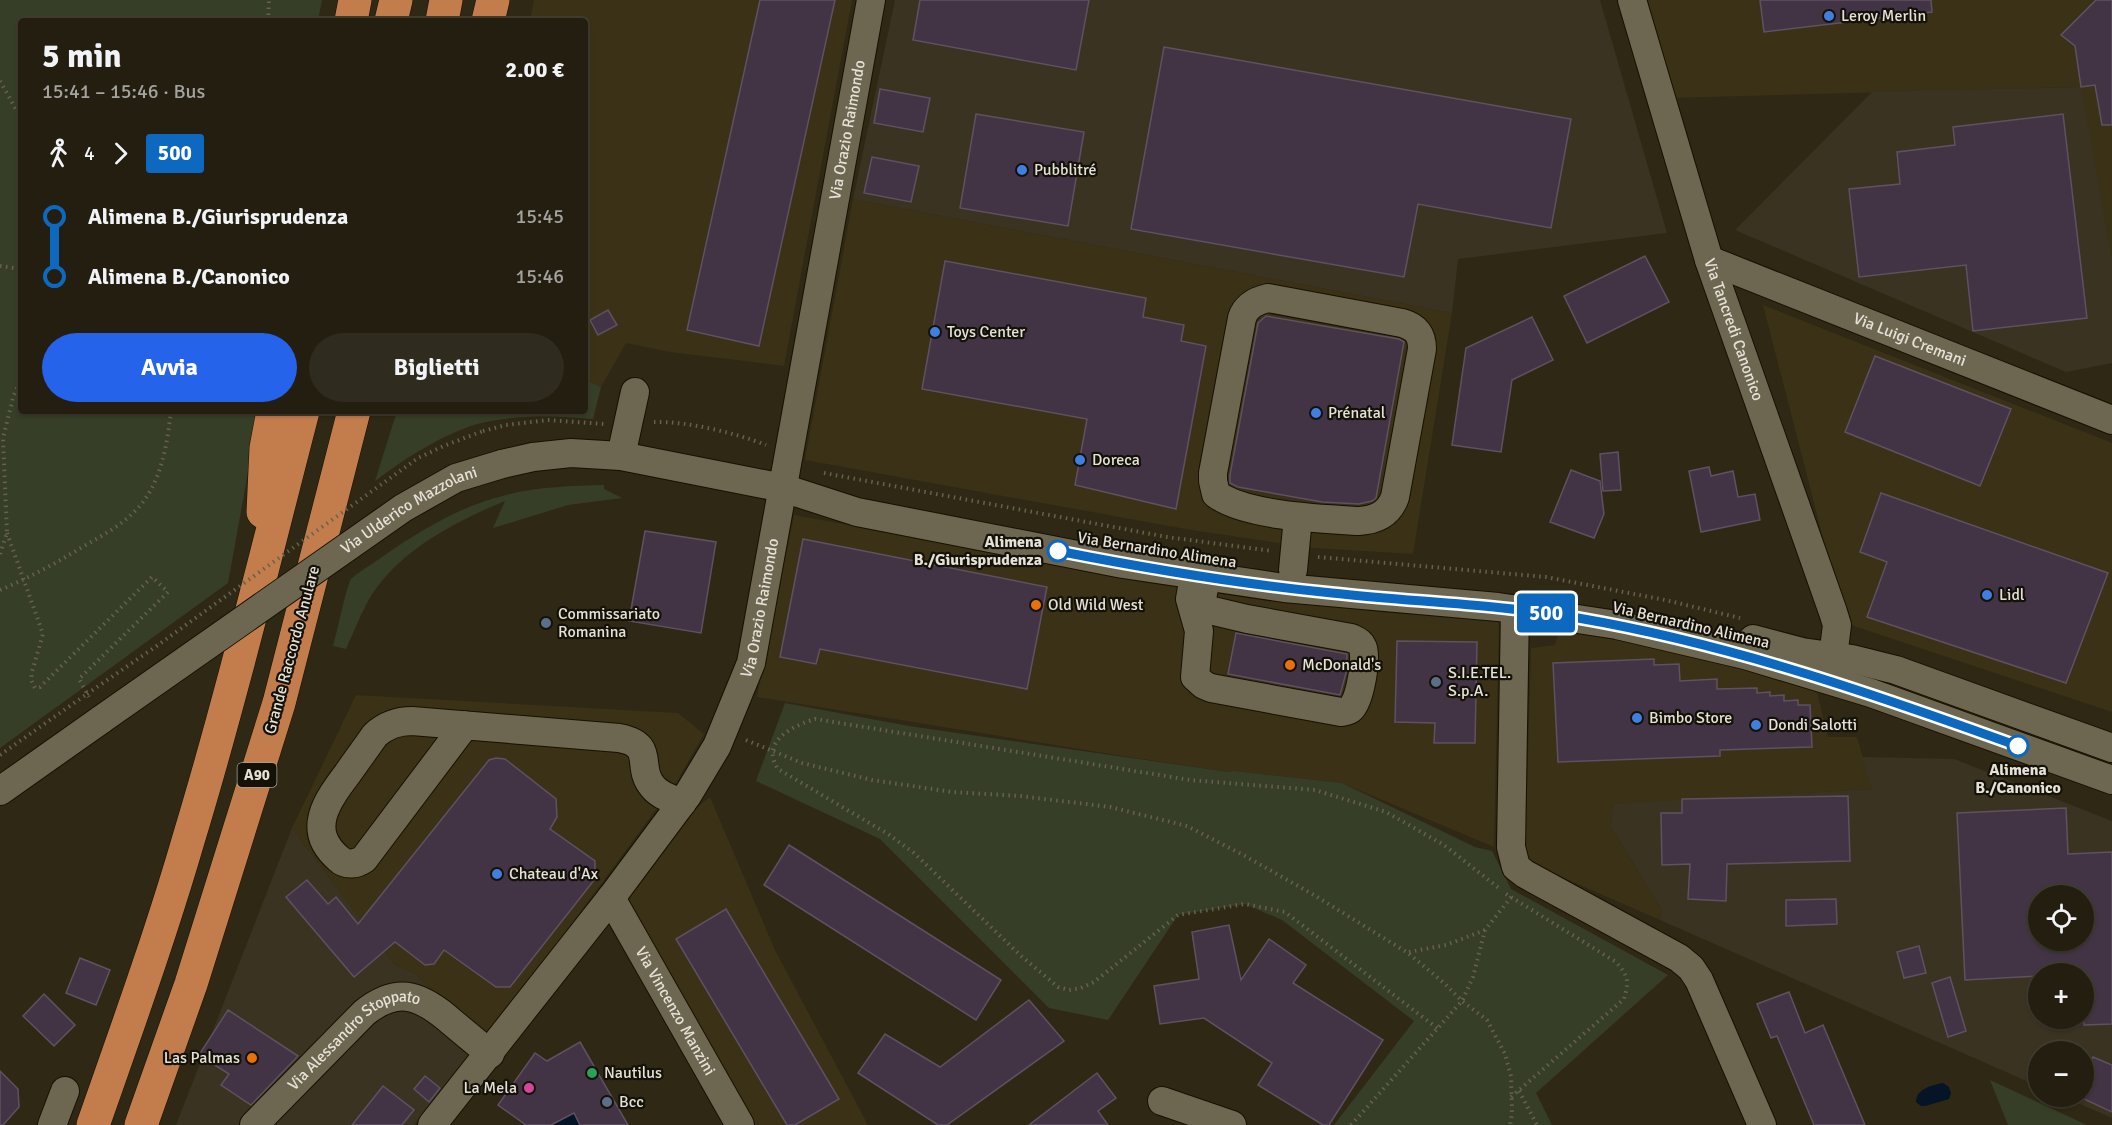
<!DOCTYPE html>
<html lang="it">
<meta charset="utf-8">
<style>
body{margin:0;font-family:Signika,sans-serif;background:#2f2b1e;color:#f1f3f6;height:100vh;display:flex;flex-direction:column;font-size:22px;white-space:nowrap}
*{box-sizing:border-box;margin:0}
p{font-size:20px;color:#a3a29f}
.icon{flex:none;width:33px;height:33px;fill:none;stroke:currentColor;stroke-width:2;stroke-linecap:round;stroke-linejoin:round}
.map{position:relative;flex:1;overflow:hidden}
.panel{position:absolute;left:18px;top:18px;width:570px;height:396px;display:flex;flex-direction:column;background:#231e10;border-radius:6px;box-shadow:0 2px 4px #0004,0 0 0 2px #403c30}
.panel>*{flex:none}
.badge{padding:0 12px;border-radius:4px;font-size:21px;line-height:39px}
.tools{position:absolute;left:2028px;top:885px;display:grid;gap:12px}
.tools a{display:grid;place-items:center;width:66px;height:66px;border-radius:50%;background:#231e10;box-shadow:0 2px 4px #0004,0 0 0 2px #403c30;font-size:30px}
.map>.badge{position:absolute;translate:-50% -50%;box-shadow:0 0 0 3px #fff}
.legs{display:flex;align-items:center;gap:9px;height:66px;padding:0 24px;font-size:20px}
.legs p{margin-inline-start:auto}
.head{display:flex;align-items:center;justify-content:space-between;height:102px;padding:0 24px}
h1{font-size:33px;font-weight:800;line-height:45px}
.primary-button{display:flex;gap:12px;margin-top:auto;padding:12px 24px}
.primary-button a{flex:1;height:69px;border-radius:36px;background:#2563eb;color:#fff;font-size:24px;font-weight:800;line-height:69px;text-align:center}
.primary-button a+a{background:#2f2b1e;color:#f1f3f6}
ul{padding:0 24px;list-style:none}
li{display:flex;align-items:center;gap:21px;height:60px;font-size:22px}
li i{display:grid;place-items:center;width:9px;height:100%;margin:0 8px;background:currentColor}
li i::after{content:'';width:15px;height:15px;margin:-8px;border:4px solid;border-radius:50%;background:#231e10}
li p{margin-inline-start:auto}
li:first-child i{background:linear-gradient(#0000 50%,currentColor 0)}
li:last-child i{background:linear-gradient(currentColor 50%,#0000 0)}
.map>svg:first-child{display:block}
.built{fill:#3a3117}
.industrial{fill:#3a3322;fill-rule:evenodd}
.green{fill:#373e27}
.water{fill:#051427}
.building{fill:#423444;stroke:#605161;stroke-width:1.5;fill-rule:evenodd}
.lines{fill:none;stroke-linecap:round;stroke-linejoin:round}
.minor-casing{stroke:#171101;stroke-width:30}
.highway-casing{stroke:#171101;stroke-width:34}
.path{stroke:#676150;stroke-width:4;stroke-dasharray:1.5 4.5;stroke-linecap:butt}
.minor{stroke:#6d6651;stroke-width:28}
.highway{stroke:#c37c4c;stroke-width:33}
.minor-bridge-casing{stroke:#171101;stroke-width:30;stroke-linecap:butt}
.path-bridge{stroke:#676150;stroke-width:4;stroke-dasharray:1.5 4.5;stroke-linecap:butt}
.minor-bridge{stroke:#6d6651;stroke-width:28}
.line-1-casing{stroke:#fff;stroke-width:14}
.line-1{stroke:#0c69bf;stroke-width:9}
.shop-dot{fill:#3f7fe0;stroke:#141109;stroke-width:2}
.stop-1-dot{fill:#fff;stroke:#0c69bf;stroke-width:3}
.food-dot{fill:#e8710a;stroke:#141109;stroke-width:2}
.service-dot{fill:#5c6f8a;stroke:#141109;stroke-width:2}
.leisure-dot{fill:#2e9e5b;stroke:#141109;stroke-width:2}
.hotel-dot{fill:#d1479c;stroke:#141109;stroke-width:2}
.labels{text-anchor:middle;dominant-baseline:central;stroke-width:4.5;stroke-linejoin:round;paint-order:stroke}
.shield{fill:#141109;stroke:#a6a398;stroke-width:1.5}
.shield-label{font-size:15px;font-weight:bold;fill:#e5e1d6}
.poi-label{font-size:16px;fill:#e5e1d6;stroke:#141109;text-anchor:start}
.street-label{font-size:16px;fill:#e5e1d6;stroke:#141109}
.stop-label{font-size:16px;font-weight:bold;fill:#e5e1d6;stroke:#141109;text-anchor:end}
</style>
<div class="map">
<svg width="2112" height="1125" viewBox="0 0 2112 1125">
<rect width="100%" height="100%" fill="#2f2815"/>
<g class="built">
<path d="M534,0H852L784,366L670,352L626,343L601,387L585,380V21H530Z"/>
<path d="M1648,0H2112V257L2080,87L1669,98Z"/>
<path d="M853,199L1452,313L1413,554L1313,548L1191,530L805,460Z"/>
<path d="M1763,305L2112,443V712L1845,623Z"/>
<path d="M794,515L1160,582L1381,612L1499,621L1494,847L1342,783L1234,771L1229,772L1129,757L757,697Z"/>
<path d="M1559,630L1646,645L1734,666L1817,692L1828,737H1857L1872,789L1613,805L1611,827L1662,910L1660,920L1525,861L1531,648L1555,645Z"/>
<path d="M356,695L678,713L704,734L677,781L522,991L483,1038L414,973L394,964L292,828Z"/>
<path d="M710,797L775,950L868,1125H750L625,902L693,811Z"/>
</g>
<g class="industrial">
<path d="M895,0H1600L1667,233L1458,259L1452,313L853,199Z"/>
<path d="M2081,87L2112,257V363L2066,372L1735,230L1872,92Z"/>
<path d="M1862,757L1954,759L2112,821V1118L2064,1097L2084,1096V1052H2038V1086L1660,920L1662,910L1611,827L1613,804L1872,789ZM2038,896H2084V940H2038ZM2038,974H2084V1018H2038Z"/>
<path d="M292,828L394,964L414,973L483,1038L414,1125H176Z"/>
</g>
<g class="green">
<path d="M0,0H322L318,21H21V411H256L251,456L228,583L0,748Z"/>
<path d="M585,380L601,387L593,419C559,416 525,415 491,421C451,428 407,457 375,481L397,411H585Z"/>
<path d="M604,485V489L622,498L568,505L493,528L505,501C454,522 394,553 367,603C359,618 353,634 346,649L333,646C337,634 346,587 351,579C356,574 378,560 385,555C418,532 456,509 495,498C530,487 567,486 604,485Z"/>
<path d="M785,703L909,726L1229,772L1234,771L1342,783L1475,847L1492,851L1511,889L1668,975L1536,1093L1552,1125H1334L1414,1021L1282,920L1245,904L1178,915L1108,1020L1049,1008L880,839L756,781Z"/>
<path d="M1990,1080L2087,1125H2008Z"/>
</g>
<g class="water">
<path d="M1943,1083L1949,1087L1951,1093L1949,1099L1925,1106H1921L1916,1102C1916,1089 1932,1085 1943,1083Z"/>
<path d="M574,1113L580,1125H551Z"/>
</g>
<g class="building">
<path d="M760,0H835L759,346L687,330Z"/>
<path d="M920,0H1089L1076,70L913,40Z"/>
<path d="M1760,0H1931L1932,12L1764,32Z"/>
<path d="M2096,0H2112V125H2102L2095,85L2081,87L2075,46L2061,35Z"/>
<path d="M1164,47L1571,119L1551,228L1418,204L1404,277L1131,229Z"/>
<path d="M880,89L930,98L923,132L874,123Z"/>
<path d="M976,114L1084,132L1068,226L960,208Z"/>
<path d="M2063,114L2087,318L1973,331L1966,265L1859,277L1849,189L1900,184L1897,152L1955,145L1953,127Z"/>
<path d="M872,157L919,166L911,202L864,193Z"/>
<path d="M1645,256L1669,302L1587,343L1564,296Z"/>
<path d="M945,261L1146,298L1143,317L1184,325L1181,341L1206,346L1176,509L1075,485L1087,419L922,389Z"/>
<path d="M608,310L617,325L598,335L590,320Z"/>
<path d="M1266,316L1399,339L1404,342L1376,498L1372,501L1359,504L1322,502L1238,487L1230,483V475L1258,323Z"/>
<path d="M1532,317L1553,360L1512,380L1501,452L1452,445L1466,348Z"/>
<path d="M1875,356L2011,409L1980,486L1845,432Z"/>
<path d="M1618,452L1621,490L1603,491L1600,454Z"/>
<path d="M1709,467L1711,476L1733,471L1738,497L1755,494L1760,520L1701,532L1689,471Z"/>
<path d="M1571,470L1600,481L1604,514L1594,538L1550,522Z"/>
<path d="M1881,493L2108,573L2066,683L1867,617L1887,562L1860,552Z"/>
<path d="M645,531L716,542L701,633L629,621Z"/>
<path d="M803,539L1047,587L1027,689L820,649L816,664L780,657Z"/>
<path d="M1236,633L1347,654L1346,673L1340,695L1228,674Z"/>
<path d="M1397,641L1477,642L1475,743H1434L1435,723L1395,722Z"/>
<path d="M1654,659V665L1679,664L1680,681L1717,679V689L1757,688V693L1770,692V696L1784,695V701L1798,700V705H1810L1812,747L1720,750V756L1558,762L1553,663Z"/>
<path d="M496,758L505,759L556,799L557,817L550,829L595,861V879L510,987H496L444,950L434,964L425,965L395,942L354,977L286,897L307,880L328,904L336,897L358,924L489,760Z"/>
<path d="M1848,796L1850,861L1727,864L1726,901L1688,899L1690,864L1662,865L1661,813H1682V799Z"/>
<path d="M2066,808L2068,854L2112,852V1024L2084,1025V974H2038V976L1965,980L1957,813ZM2038,896H2084V940H2038Z"/>
<path d="M789,845L1001,980L976,1020L764,885Z"/>
<path d="M1836,899L1837,924L1786,926V900Z"/>
<path d="M726,909L839,1099L795,1125H787L676,939Z"/>
<path d="M1229,925L1241,980L1269,939L1306,965L1293,983L1383,1040L1329,1125H1323L1258,1085L1272,1063L1204,1018L1160,1024L1154,986L1199,979L1192,932Z"/>
<path d="M1919,946L1926,973L1904,978L1897,952Z"/>
<path d="M80,958L110,970L96,1005L66,993Z"/>
<path d="M1950,977L1966,1031L1948,1037L1932,983Z"/>
<path d="M1789,992L1805,1033L1823,1025L1865,1125H1814L1777,1036L1771,1038L1757,1004Z"/>
<path d="M44,994L75,1025L54,1046L23,1016Z"/>
<path d="M1029,1000L1064,1041L947,1125H938L858,1073L885,1034L940,1067Z"/>
<path d="M228,1010L298,1056L251,1105L221,1085L229,1074L199,1055Z"/>
<path d="M580,1042L628,1125H580L574,1113L551,1125H526L498,1105L535,1053L547,1061Z"/>
<path d="M2093,1057L2112,1065V1112L2084,1099V1079Z"/>
<path d="M0,1071L18,1089L19,1107L3,1125H0Z"/>
<path d="M1097,1073L1116,1098L1098,1111L1108,1125H1029Z"/>
<path d="M425,1076L440,1088L429,1102L414,1089Z"/>
<path d="M383,1086L414,1110L402,1125H352Z"/>
</g>
<g class="lines">
<defs>
<g id="minor">
<path id="s1" d="M1632,0L1709,260L1833,612L1837,625L1833,657"/>
<path id="s2" d="M1709,260L2112,420"/>
<path d="M1268,298L1402,323C1416,327 1422,334 1422,349L1395,497C1389,514 1376,520 1359,521C1323,519 1245,516 1216,494L1213,481V473L1242,318C1246,306 1255,301 1268,298Z"/>
<path d="M621,456L635,392"/>
<path d="M502,464L533,457L571,453L621,456L783,488L857,512L1123,564L1284,588L1498,607L1617,625L1745,655L1871,693L2112,780"/>
<path d="M1293,570L1298,517"/>
<path d="M1194,576L1190,599L1199,631L1195,677L1204,685L1211,688L1341,712C1346,711 1350,711 1353,706C1360,696 1368,656 1362,646C1360,641 1355,640 1351,638L1247,619L1205,609L1202,599L1206,578"/>
<path d="M1515,609L1511,847L1516,867L1525,874L1679,958L1691,968L1699,980L1762,1125"/>
<path d="M1753,639L1802,652L1852,659L1896,670L2112,748"/>
<path d="M465,725L364,859C357,864 346,866 339,859C305,830 327,801 348,773C357,760 366,748 375,735C386,725 397,721 412,721L619,738C657,745 635,767 653,787C660,796 673,799 682,803"/>
<path d="M0,791L102,719"/>
<path id="s3" d="M611,898L740,1125"/>
<path d="M1162,1101L1232,1125"/>
<path d="M52,1125L65,1091"/>
<path id="s4" d="M254,1125L364,1013C396,987 418,994 447,1018C461,1030 476,1042 490,1054"/>
<path id="s5" d="M432,1125L611,898L687,796L717,746L751,663L871,0"/>
</g>
<g id="highway">
<path d="M351,21L355,0"/>
<path d="M391,21L396,0"/>
<path d="M442,21L446,0"/>
<path d="M488,21L493,0"/>
<path d="M263,512L266,448L273,411"/>
<path d="M93,1125C126,1031 160,937 188,841C231,699 266,554 303,411"/>
<path d="M141,1125L191,984L279,703L354,411"/>
</g>
</defs>
<use href="#minor" class="minor-casing"/>
<use href="#highway" class="highway-casing"/>
<g class="path">
<path d="M268,21L269,0"/>
<path d="M0,81L21,118"/>
<path d="M0,266L21,269"/>
<path d="M654,422C686,421 736,433 766,445"/>
<path d="M483,431L506,425L548,420L604,424"/>
<path d="M824,473L1167,537L1272,551"/>
<path d="M7,533L43,634L32,672L31,680L35,688L40,687L152,577L168,592L79,679L89,697"/>
<path d="M0,554L7,533L3,438L13,398L21,378"/>
<path d="M1318,557L1546,577L1665,600L1740,618"/>
<path d="M0,590C28,578 53,565 79,549C99,537 120,527 136,510C161,485 167,445 171,411"/>
<path d="M746,740L802,763L872,780L952,792L1020,796L1110,807L1187,826L1245,856L1314,895L1408,953L1444,983L1462,1001L1487,1020L1505,1054L1511,1076L1512,1114L1510,1125"/>
<path d="M0,755L87,694"/>
<path d="M1506,894L1616,962C1629,977 1629,981 1624,999L1511,1097"/>
<path d="M1409,952L1446,945L1485,930"/>
<path d="M1437,1028L1285,912L1245,904L1178,915L1094,982L1081,988L1069,990L1058,987L1020,955L914,853L888,834L778,769C760,742 792,726 815,719L1190,780L1315,790L1386,812L1444,845L1500,889"/>
<path d="M1519,1091L1537,1125"/>
<path d="M1351,1125L1462,1001L1473,977L1485,930L1512,896"/>
</g>
<use href="#minor" class="minor"/>
<use href="#highway" class="highway"/>
<defs>
<g id="minor-bridge">
<path id="s6" d="M102,719L403,508L456,478L502,464"/>
</g>
</defs>
<use href="#minor-bridge" class="minor-bridge-casing"/>
<path class="path-bridge" d="M87,694L158,645L418,458L446,445L483,431"/>
<use href="#minor-bridge" class="minor-bridge"/>
</g>
<g class="lines">
<defs>
<path id="line-1" d="M1058,551C1149,569 1240,584 1332,593C1414,602 1496,604 1578,618C1730,644 1874,694 2018,746"/>
</defs>
<use href="#line-1" class="line-1-casing"/>
<use href="#line-1" class="line-1"/>
</g>
<g class="shop-dot">
<circle cx="1829" cy="16" r="6"/>
<circle cx="1022" cy="170" r="6"/>
<circle cx="935" cy="332" r="6"/>
<circle cx="1316" cy="413" r="6"/>
<circle cx="1080" cy="460" r="6"/>
<circle cx="1987" cy="595" r="6"/>
<circle cx="1637" cy="718" r="6"/>
<circle cx="1756" cy="725" r="6"/>
<circle cx="497" cy="874" r="6"/>
</g>
<g class="stop-1-dot">
<circle cx="1058" cy="551" r="10"/>
<circle cx="2018" cy="746" r="10"/>
</g>
<g class="food-dot">
<circle cx="1036" cy="605" r="6"/>
<circle cx="1290" cy="665" r="6"/>
<circle cx="252" cy="1058" r="6"/>
</g>
<g class="service-dot">
<circle cx="546" cy="623" r="6"/>
<circle cx="1436" cy="682" r="6"/>
<circle cx="607" cy="1102" r="6"/>
</g>
<circle class="leisure-dot" cx="592" cy="1073" r="6"/>
<circle class="hotel-dot" cx="529" cy="1088" r="6"/>
<g class="labels">
<rect class="shield" x="237.5" y="763" width="39" height="24" rx="4.5"/>
<g class="shield-label">
<text x="257" y="775">A90</text>
</g>
<g class="poi-label">
<text x="1841" y="16">Leroy Merlin</text>
<text x="1034" y="170">Pubblitré</text>
<text x="947" y="332">Toys Center</text>
<text x="1328" y="413">Prénatal</text>
<text x="1092" y="460">Doreca</text>
<text x="1999" y="595">Lidl</text>
<text x="1048" y="605">Old Wild West</text>
<text x="558" y="614">Commissariato<tspan x="558" dy="18">Romanina</tspan></text>
<text x="1302" y="665">McDonald's</text>
<text x="1448" y="673">S.I.E.TEL.<tspan x="1448" dy="18">S.p.A.</tspan></text>
<text x="1649" y="718">Bimbo Store</text>
<text x="1768" y="725">Dondi Salotti</text>
<text x="509" y="874">Chateau d'Ax</text>
<text x="240" y="1058" text-anchor="end">Las Palmas</text>
<text x="604" y="1073">Nautilus</text>
<text x="517" y="1088" text-anchor="end">La Mela</text>
<text x="619" y="1102">Bcc</text>
</g>
<g class="street-label">
<text stroke="none"><textPath href="#s5" startOffset="1106">Via Orazio Raimondo</textPath></text>
<text stroke="none"><textPath href="#s1" startOffset="345">Via Tancredi Canonico</textPath></text>
<text stroke="none"><textPath href="#s2" startOffset="216">Via Luigi Cremani</textPath></text>
<text stroke="none"><textPath href="#s6" startOffset="372">Via Ulderico Mazzolani</textPath></text>
<text transform="translate(1157 550) rotate(9)">Via Bernardino Alimena</text>
<text stroke="none"><textPath href="#s5" startOffset="620">Via Orazio Raimondo</textPath></text>
<text transform="translate(1691 625) rotate(13)">Via Bernardino Alimena</text>
<text transform="translate(292 650) rotate(-75)">Grande Raccordo Anulare</text>
<text stroke="none"><textPath href="#s3" startOffset="130">Via Vincenzo Manzini</textPath></text>
<text stroke="none"><textPath href="#s4" startOffset="135">Via Alessandro Stoppato</textPath></text>
</g>
<g class="stop-label">
<text x="1042" y="542">Alimena<tspan x="1042" dy="18">B./Giurisprudenza</tspan></text>
<text x="2018" y="770" text-anchor="middle">Alimena<tspan x="2018" dy="18">B./Canonico</tspan></text>
</g>
</g>
</svg>
<div class="tools">
<a><svg class="icon" aria-label="locate" viewBox="0 0 24 24"><circle cx="12" cy="12" r="6"/><path d="M12 2v4M12 18v4M2 12h4M18 12h4"/></svg></a>
<a>+</a>
<a>−</a>
</div>
<b class="badge" style="left:1546px;top:613px;background:#0c69bf;color:#fff">500</b>
<section class="panel">
<div class="head"><div><h1>5 min</h1><p>15:41 – 15:46 · Bus</p></div><b>2.00 €</b></div>
<div class="legs"><svg class="icon" aria-label="walk" viewBox="0 0 24 24"><circle cx="13" cy="4" r="2"/><path d="M13 8l-2 6 4 7M11 14l-3 7M7 12l3-4h3l4 4"/></svg>4<svg class="icon" aria-label="forward" viewBox="0 0 24 24"><path d="M9 5l7 7-7 7"/></svg><b class="badge" style="background:#0c69bf;color:#fff">500</b></div>
<ul>
<li><i style="color:#0c69bf"></i><b>Alimena B./Giurisprudenza</b><p>15:45</p></li>
<li><i style="color:#0c69bf"></i><b>Alimena B./Canonico</b><p>15:46</p></li>
</ul>
<div class="primary-button"><a>Avvia</a><a>Biglietti</a></div>
</section>
</div>
